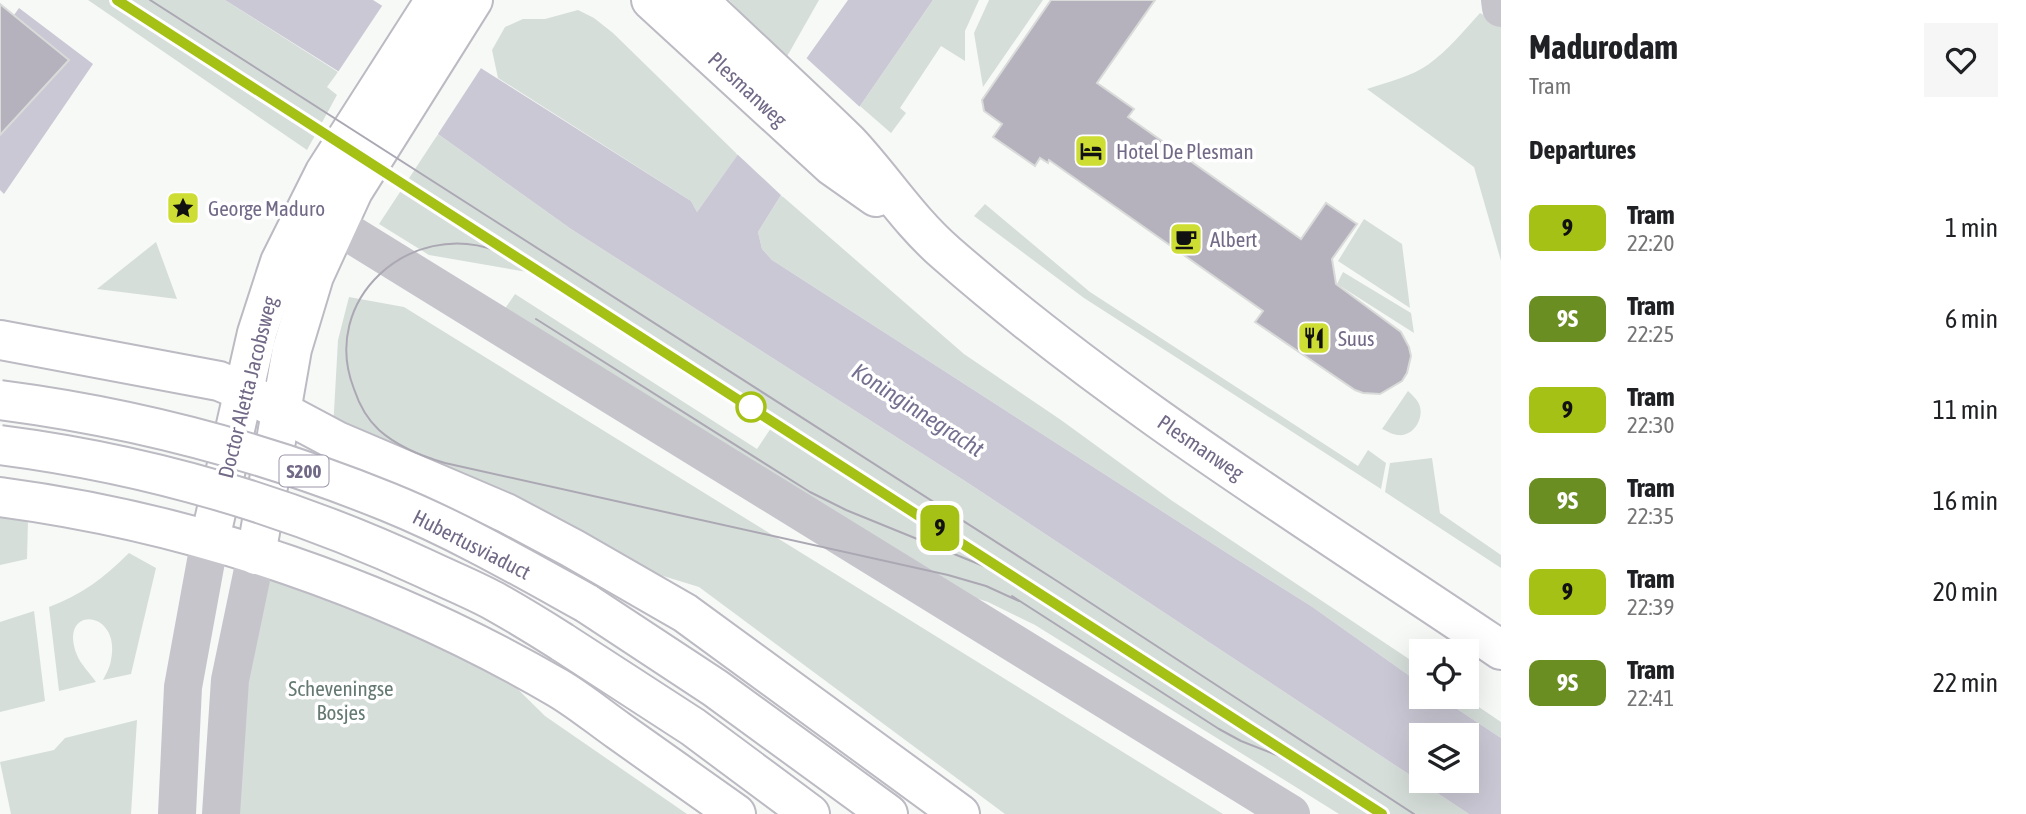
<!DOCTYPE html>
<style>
body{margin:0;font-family:"Asap Condensed",sans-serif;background:#f6f6f6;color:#202124;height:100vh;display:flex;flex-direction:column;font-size:26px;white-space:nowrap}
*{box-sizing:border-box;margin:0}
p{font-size:23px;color:#757577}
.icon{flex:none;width:38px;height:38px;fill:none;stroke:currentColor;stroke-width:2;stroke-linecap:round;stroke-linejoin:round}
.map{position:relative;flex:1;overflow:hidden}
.panel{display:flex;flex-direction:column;background:#fff;width:525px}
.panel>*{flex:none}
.badge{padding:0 14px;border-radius:10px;font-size:24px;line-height:46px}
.tools{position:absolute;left:1409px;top:639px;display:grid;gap:14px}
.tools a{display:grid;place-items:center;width:70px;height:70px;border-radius:0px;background:#fff;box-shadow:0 7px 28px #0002;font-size:35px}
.map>.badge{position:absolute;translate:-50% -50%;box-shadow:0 0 0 4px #fff}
h2{padding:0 28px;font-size:26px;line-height:63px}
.round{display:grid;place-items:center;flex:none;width:74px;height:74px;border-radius:0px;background:#f6f6f6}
.headline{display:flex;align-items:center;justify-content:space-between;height:119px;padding:0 28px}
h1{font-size:33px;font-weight:700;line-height:52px}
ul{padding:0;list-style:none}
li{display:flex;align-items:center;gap:21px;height:91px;padding:0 28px}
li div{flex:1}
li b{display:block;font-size:26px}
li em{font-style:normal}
li .badge{min-width:77px;font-weight:700;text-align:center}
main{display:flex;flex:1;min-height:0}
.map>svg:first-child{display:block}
.green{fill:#d6deda}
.water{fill:#cac8d4;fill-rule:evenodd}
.pier{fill:#f7f9f7}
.building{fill:#b5b2be;stroke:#d9dbd9;stroke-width:2}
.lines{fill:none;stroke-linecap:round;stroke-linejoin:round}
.major-casing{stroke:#bcbac2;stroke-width:42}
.minor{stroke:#c7c5cc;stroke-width:38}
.major{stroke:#fff;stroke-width:38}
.tram{stroke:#aba8b3;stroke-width:2}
.major-bridge-casing{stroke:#bcbac2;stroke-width:42;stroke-linecap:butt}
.major-bridge{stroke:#fff;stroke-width:38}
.line-casing{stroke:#fff;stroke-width:16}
.line{stroke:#a6c116;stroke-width:10}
.stop-dot{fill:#fff;stroke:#a6c116;stroke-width:3.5}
.labels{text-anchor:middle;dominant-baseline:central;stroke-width:7;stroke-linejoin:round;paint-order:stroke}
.shield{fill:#fff;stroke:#9c96ab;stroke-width:2}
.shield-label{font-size:19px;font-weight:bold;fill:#726987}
.street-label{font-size:21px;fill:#726987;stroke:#fff}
.poi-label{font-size:21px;fill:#726987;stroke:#fff;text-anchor:start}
.park-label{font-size:21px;fill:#647971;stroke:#fff}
.water-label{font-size:23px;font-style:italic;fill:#747090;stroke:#fff}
</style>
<main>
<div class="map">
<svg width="1501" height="814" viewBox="0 0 1501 814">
<rect width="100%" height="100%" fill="#f7f9f7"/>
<g class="green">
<path d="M88,0H225L338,72L327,87L337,95L307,150Z"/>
<path d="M729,0H819L785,60Z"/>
<path d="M933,0H979L965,31V61L941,46L900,108L906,113L891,133L860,106Z"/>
<path d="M989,0H1043L983,87L974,33Z"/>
<path d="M578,10L594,18L613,33L738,155L697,212L691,201L498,78L492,50L505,27L523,19H545Z"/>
<path d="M1480,13L1501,25V261L1474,167L1367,89C1387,82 1411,77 1429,64C1448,50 1464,31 1480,13Z"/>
<path d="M438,134L571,229L965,481L1469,814H1339L1035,625L988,602L944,588L502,313L515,294L757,449L771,428L527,272L429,255L379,224Z"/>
<path d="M781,195L964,354L1061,420L1171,500L1421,667V684L1311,606L1227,553L772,260L762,249L758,232Z"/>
<path d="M985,204L1090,292L1358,466L1368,450L1386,463L1381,489L1084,298L974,216Z"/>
<path d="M1364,219L1402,244L1410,308L1338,261Z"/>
<path d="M156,242L177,299L97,289Z"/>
<path d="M1343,272L1411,313L1414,333L1337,284Z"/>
<path d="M349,297L404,307L1223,814H1005L699,587L572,548L333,429L338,340Z"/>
<path d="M1408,391C1412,395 1417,399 1419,404C1425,417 1414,437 1398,435C1393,435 1387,431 1382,429Z"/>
<path d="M1432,458L1440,513L1501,555V568L1385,492L1390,463Z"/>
<path d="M0,516L28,520L27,559L0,565Z"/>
<path d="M129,553L156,568L131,674L103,680C106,674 110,667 111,660C122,609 57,604 77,655C81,665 90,673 96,682L59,691L49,607C81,595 104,578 129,553Z"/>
<path d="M253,563L466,638L545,716L687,814H221Z"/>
<path d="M34,611L45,701L0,712V622Z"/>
<path d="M1439,697H1464L1501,722V738Z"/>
<path d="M137,720L131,814H11L0,762L54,750L65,738Z"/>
</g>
<g class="water">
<path d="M225,0H373L691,201L697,212L848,0H933L860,106L781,195L758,232L762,249L772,260L1227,553L1311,606L1421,684V696L1439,697L1501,738V814H1469L965,481L571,229L438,134ZM1421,735H1466V780H1421Z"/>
<path d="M19,8L93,64L4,194L0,190V135L69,60L14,15Z"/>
</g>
<g class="pier">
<path d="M384,3L483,65L436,137L336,75Z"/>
<path d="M803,55L862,109L783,197L736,153Z"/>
</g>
<g class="building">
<path d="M1051,0H1155L1097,83L1134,109L1128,117L1301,239L1326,203L1357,224L1332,259L1336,284L1401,332L1409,347L1411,356L1407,373L1402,381L1380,394L1363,393L1355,390L1255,322L1263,311L1049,160L1048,163L1040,158L1035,166L993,137L1002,124L984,111L982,100Z"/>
<path d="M0,4L69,60L0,135Z"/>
</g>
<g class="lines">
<defs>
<g id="major">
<path d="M651,0L832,166L876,197"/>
<path d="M698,0C748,48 799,94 848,142C882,178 908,220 946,253C1117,403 1313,523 1501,650"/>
<path d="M0,340L219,381L245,392L337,441L506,513L572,548L685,613L960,814"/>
<path d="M0,497C196,523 388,589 558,688C580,701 599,717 619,731C658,759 697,786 736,814"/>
<path d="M210,539L257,333L280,262L325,172L435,0"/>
<path d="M256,555L292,349L314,276L353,191L473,0"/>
<path d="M586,603L715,688L888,814"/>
<path d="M562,642L693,727L810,814"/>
</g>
</defs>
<use href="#major" class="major-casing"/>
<g class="minor">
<path d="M1500,0L1501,8"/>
<path d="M310,209L1291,814"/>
<path d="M177,814L183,687L210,539"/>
<path d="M221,814L230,680L256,555"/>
</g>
<use href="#major" class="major"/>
<g class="tram">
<path d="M117,0L1382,814"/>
<path d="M150,0L1057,581L1414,814"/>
<path d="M497,251C410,218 319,300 354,389C359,404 367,419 379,430C398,447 421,456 445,463L948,575L986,586L1019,601"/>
<path d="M536,319L810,492L846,510L986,567"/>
<path d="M1012,596L1219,729L1241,741L1289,760"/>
</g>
<defs>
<g id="major-bridge">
<path d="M0,400C132,417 265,452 388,502C457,530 521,567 586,603"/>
<path d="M0,445C149,464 291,506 426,569C449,580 472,589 494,601C517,614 540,628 562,642"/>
</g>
</defs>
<use href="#major-bridge" class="major-bridge-casing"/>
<use href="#major-bridge" class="major-bridge"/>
</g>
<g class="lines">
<defs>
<path id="line" d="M117,0L1382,814"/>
</defs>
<use href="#line" class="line-casing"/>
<use href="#line" class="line"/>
</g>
<defs>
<symbol id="hotel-square" viewBox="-11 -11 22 22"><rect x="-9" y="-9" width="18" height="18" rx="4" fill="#cedd33" stroke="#fff"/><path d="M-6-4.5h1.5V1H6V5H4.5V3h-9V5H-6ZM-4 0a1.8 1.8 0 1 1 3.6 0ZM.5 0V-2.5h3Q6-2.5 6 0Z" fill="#111"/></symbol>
<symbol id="sight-square" viewBox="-11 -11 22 22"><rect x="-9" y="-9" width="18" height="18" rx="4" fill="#cedd33" stroke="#fff"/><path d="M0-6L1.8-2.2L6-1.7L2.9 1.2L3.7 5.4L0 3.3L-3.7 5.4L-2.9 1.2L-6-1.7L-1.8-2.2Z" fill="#111"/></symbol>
<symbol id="cafe-square" viewBox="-11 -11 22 22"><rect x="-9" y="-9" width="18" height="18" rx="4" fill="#cedd33" stroke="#fff"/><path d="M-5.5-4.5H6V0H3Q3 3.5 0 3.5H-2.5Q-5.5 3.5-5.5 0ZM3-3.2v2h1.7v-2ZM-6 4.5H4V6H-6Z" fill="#111"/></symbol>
<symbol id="restaurant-square" viewBox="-11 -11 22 22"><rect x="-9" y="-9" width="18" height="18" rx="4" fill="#cedd33" stroke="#fff"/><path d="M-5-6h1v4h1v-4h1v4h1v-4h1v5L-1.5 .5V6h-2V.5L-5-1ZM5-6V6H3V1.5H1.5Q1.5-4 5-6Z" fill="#111"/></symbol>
</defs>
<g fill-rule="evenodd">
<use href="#hotel-square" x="1072" y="132" width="38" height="38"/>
<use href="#sight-square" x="164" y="189" width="38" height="38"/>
<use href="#cafe-square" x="1167" y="220" width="38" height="38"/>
<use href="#restaurant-square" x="1295" y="319" width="38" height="38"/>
</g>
<circle class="stop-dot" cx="751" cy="407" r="14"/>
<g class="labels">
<rect class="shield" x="279.5" y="455.5" width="49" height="31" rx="5"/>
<g class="shield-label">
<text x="304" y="471">S200</text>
</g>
<g class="street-label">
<text transform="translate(748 89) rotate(43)">Plesmanweg</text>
<text transform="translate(247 387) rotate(-76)">Doctor Aletta Jacobsweg</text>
<text transform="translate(1201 447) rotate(34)">Plesmanweg</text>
<text transform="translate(472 544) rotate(27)">Hubertusviaduct</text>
</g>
<g class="poi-label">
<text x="1116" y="151">Hotel De Plesman</text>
<text x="208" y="208">George Maduro</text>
<text x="1210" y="239">Albert</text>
<text x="1338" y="338">Suus</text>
</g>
<g class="park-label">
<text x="341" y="688">Scheveningse<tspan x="341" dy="24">Bosjes</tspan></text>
</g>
<g class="water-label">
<text transform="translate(918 410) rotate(33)">Koninginnegracht</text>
</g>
</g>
</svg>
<div class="tools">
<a><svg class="icon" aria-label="locate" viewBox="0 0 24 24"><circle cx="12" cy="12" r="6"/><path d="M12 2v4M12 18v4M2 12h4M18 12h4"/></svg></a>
<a><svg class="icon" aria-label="layers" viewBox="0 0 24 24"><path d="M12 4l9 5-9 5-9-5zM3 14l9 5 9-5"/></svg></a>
</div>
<b class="badge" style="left:940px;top:528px;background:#a6c116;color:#111">9</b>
</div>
<section class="panel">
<div class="headline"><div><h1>Madurodam</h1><p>Tram</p></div><a class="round"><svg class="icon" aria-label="heart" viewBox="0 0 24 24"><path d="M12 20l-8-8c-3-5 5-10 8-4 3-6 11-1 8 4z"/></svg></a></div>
<h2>Departures</h2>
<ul>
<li><span class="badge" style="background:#a6c116;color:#111">9</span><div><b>Tram</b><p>22:20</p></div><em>1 min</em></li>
<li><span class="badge" style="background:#6b8e23;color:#fff">9S</span><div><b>Tram</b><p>22:25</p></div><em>6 min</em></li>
<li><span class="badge" style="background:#a6c116;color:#111">9</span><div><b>Tram</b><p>22:30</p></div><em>11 min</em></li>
<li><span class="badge" style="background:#6b8e23;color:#fff">9S</span><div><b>Tram</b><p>22:35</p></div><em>16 min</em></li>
<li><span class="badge" style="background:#a6c116;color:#111">9</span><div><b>Tram</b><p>22:39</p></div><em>20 min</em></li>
<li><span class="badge" style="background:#6b8e23;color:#fff">9S</span><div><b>Tram</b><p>22:41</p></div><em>22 min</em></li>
</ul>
</section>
</main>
